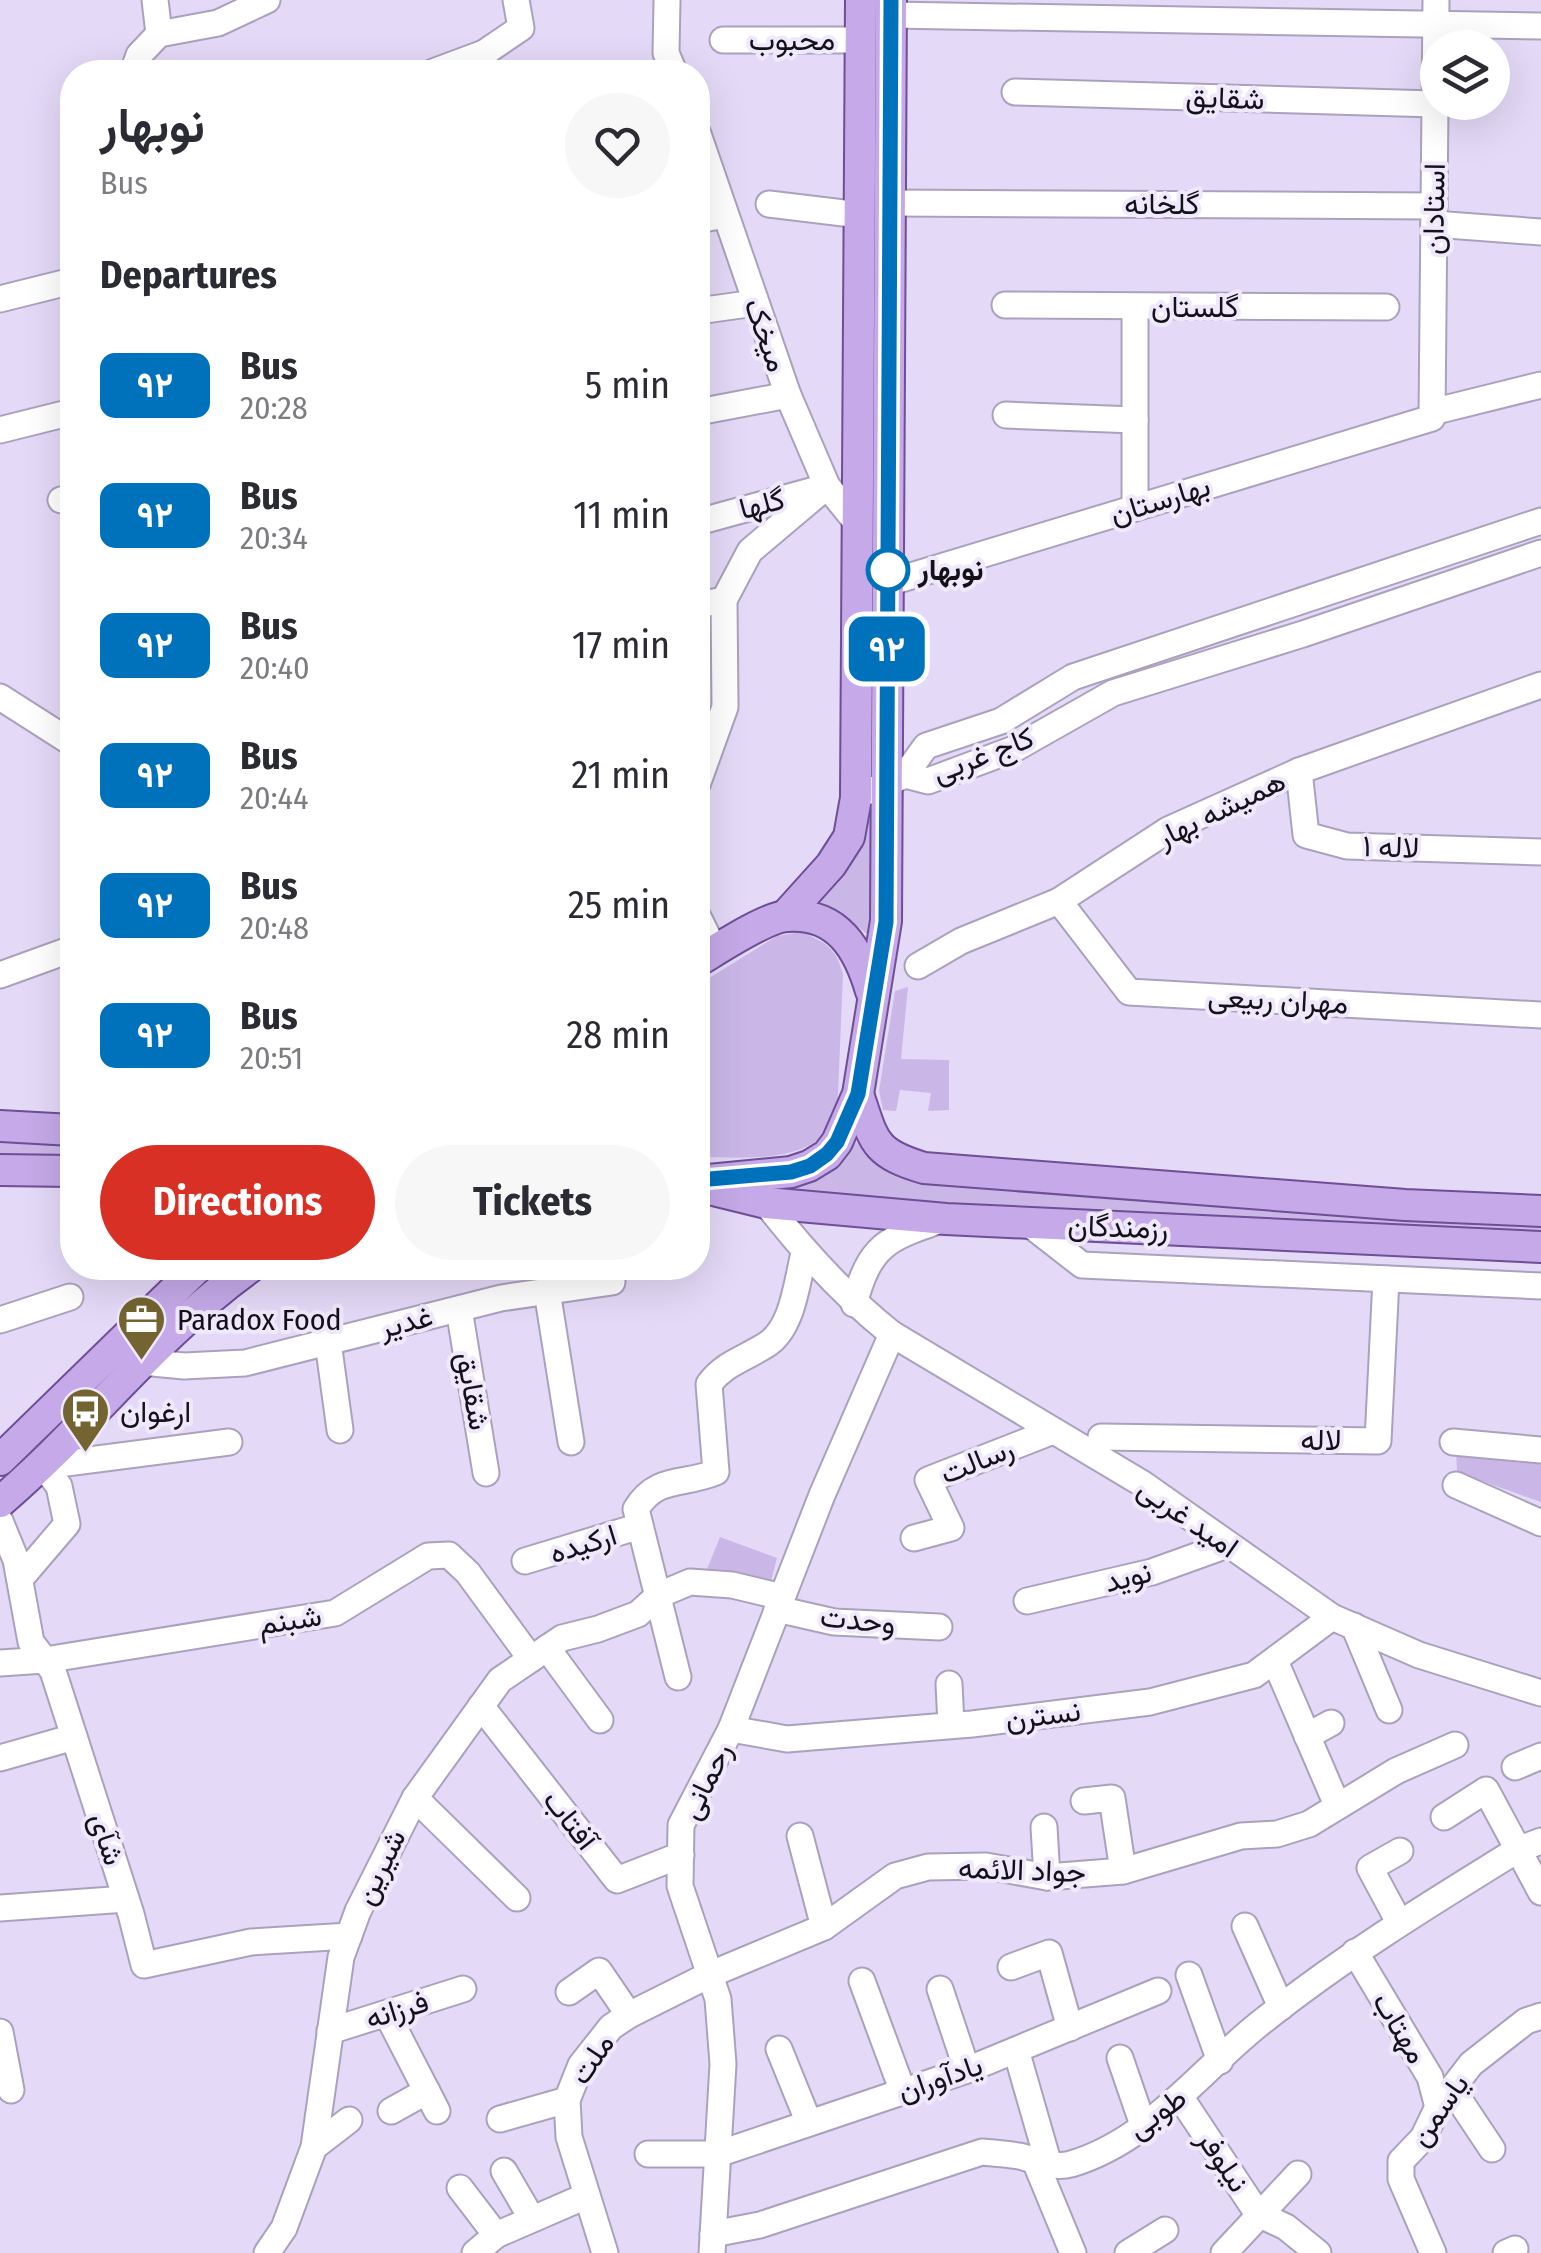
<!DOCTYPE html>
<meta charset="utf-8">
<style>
body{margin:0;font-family:"Fira Sans Condensed",Vazirmatn,sans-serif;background:#f7f7f7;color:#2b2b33;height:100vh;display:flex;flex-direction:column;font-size:38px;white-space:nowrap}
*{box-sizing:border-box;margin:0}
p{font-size:32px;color:#7c7c81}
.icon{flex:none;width:55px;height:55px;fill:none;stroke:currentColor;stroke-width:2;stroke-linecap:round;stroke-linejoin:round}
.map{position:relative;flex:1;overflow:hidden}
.side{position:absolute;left:60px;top:60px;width:650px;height:1220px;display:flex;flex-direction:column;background:#fff;border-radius:40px;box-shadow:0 10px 40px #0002}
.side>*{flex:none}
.badge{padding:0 20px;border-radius:15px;font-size:35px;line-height:65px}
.fabs{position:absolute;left:1420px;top:30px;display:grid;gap:20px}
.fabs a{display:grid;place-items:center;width:90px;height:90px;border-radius:50%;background:#fff;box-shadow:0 10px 40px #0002;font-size:50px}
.map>.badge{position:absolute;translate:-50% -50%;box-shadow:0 0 0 5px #fff}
h2{padding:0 40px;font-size:38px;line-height:90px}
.round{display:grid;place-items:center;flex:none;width:105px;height:105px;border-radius:52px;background:#f7f7f7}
.headline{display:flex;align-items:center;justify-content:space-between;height:170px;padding:0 40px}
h1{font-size:48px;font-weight:700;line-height:75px}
.action{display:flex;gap:20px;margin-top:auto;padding:20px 40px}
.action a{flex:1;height:115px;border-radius:60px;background:#d93025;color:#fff;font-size:40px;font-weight:700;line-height:115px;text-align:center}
.action a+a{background:#f7f7f7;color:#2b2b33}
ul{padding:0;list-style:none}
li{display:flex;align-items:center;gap:30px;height:130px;padding:0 40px}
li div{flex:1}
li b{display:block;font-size:38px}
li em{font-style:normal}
li .badge{min-width:110px;font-weight:700;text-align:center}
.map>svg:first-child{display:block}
.green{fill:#cab7e8}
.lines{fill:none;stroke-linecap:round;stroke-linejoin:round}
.minor-casing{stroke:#aca1bd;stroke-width:29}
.major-casing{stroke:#6e4e96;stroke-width:34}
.minor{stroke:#fff;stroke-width:25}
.major{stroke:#c5a9e8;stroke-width:30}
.line-casing{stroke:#fff;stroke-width:22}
.line{stroke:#0072bc;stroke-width:15}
.stop-dot{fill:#fff;stroke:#0072bc;stroke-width:5}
.labels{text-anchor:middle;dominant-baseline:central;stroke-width:8;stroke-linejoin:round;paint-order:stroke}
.street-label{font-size:30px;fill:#15111b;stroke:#efe9fb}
.stop-label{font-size:30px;font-weight:bold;fill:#15111b;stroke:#efe9fb;text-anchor:start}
.poi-label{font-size:30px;fill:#15111b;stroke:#efe9fb;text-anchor:start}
</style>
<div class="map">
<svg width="1541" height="2253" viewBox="0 0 1541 2253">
<rect width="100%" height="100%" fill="#e4d9f7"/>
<g class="green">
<path d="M878,810L874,940C851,919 830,911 799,908C828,880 863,856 867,813Z"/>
<path d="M801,932C826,942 836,948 843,974L837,1118C812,1166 743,1157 698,1157V985L777,936Z"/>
<path d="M908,987L901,1059L949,1060V1110L928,1111L931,1093L900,1090L896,1111L883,1110L879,1091L895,991Z"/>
<path d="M0,1139L72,1142V1159L0,1156Z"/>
<path d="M856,1142L872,1158L1541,1224V1237L1034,1209L745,1187C785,1178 830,1176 856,1142Z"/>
<path d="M1456,1446L1541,1456V1502L1457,1472Z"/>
<path d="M720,1537L777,1558L770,1585L705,1574Z"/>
</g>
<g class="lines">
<defs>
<g id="minor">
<path d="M155,0L159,34"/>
<path d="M667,0L666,53L674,72"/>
<path d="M891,15L1541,26"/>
<path d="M159,34L218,23L267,0"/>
<path d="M723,40H861"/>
<path d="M133,72L139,55L159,34"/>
<path d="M433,72L484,53"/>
<path d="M485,72L484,53L521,28L516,0"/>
<path d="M1015,92L1435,104"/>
<path d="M698,134L788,395L827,486L858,524"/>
<path d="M890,203L1434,206"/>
<path d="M769,204L860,215"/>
<path d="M698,220L725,215"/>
<path d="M1434,224L1541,232"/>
<path d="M0,299L72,281"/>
<path d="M1005,305L1386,307"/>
<path d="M698,311L755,303"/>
<path d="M698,412L788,395"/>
<path d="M1432,412L1541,385"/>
<path d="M1006,415L1135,420"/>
<path d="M0,430L72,412"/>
<path d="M61,500L72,497"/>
<path d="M1135,508V307"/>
<path d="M698,522L818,489"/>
<path d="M888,583L1432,418L1436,0"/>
<path d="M698,605L724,600"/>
<path d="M0,697L72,743"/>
<path d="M1299,771L1306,835L1347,846L1541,852"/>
<path d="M905,775L928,781L1014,749L1113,693L1303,634L1541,553"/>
<path d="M698,782L725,707L724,600L750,551L827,486"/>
<path d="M871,791L905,775L926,746L1001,721L1073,677L1541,521"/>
<path d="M1059,901L1129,992L1541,1015"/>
<path d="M698,917L715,951"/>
<path d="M918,966L961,941L1059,901L1168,830L1299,771L1541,685"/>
<path d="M0,975L72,949"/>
<path d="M766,1203C804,1252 843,1295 892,1334L1143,1484L1332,1617L1419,1655L1541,1693"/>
<path d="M1028,1223L1082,1265L1541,1286"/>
<path d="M547,1291L571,1442"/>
<path d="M854,1304C870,1245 886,1239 941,1220"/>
<path d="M459,1309L486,1473"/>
<path d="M0,1320L70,1297"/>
<path d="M328,1342L340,1430"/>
<path d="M142,1362L184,1366L245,1363L501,1298L612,1282"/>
<path d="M1101,1437L1378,1441L1386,1279"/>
<path d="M1453,1442L1541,1450"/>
<path d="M43,1466L229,1442"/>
<path d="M1456,1485L1541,1523"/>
<path d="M0,1521L16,1560L31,1642L53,1671L131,1914L144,1965L251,1942L349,1936"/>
<path d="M914,1538L951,1528L928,1480L1053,1431"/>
<path d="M525,1561L640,1526"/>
<path d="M20,1579L67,1524L59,1486L43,1466"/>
<path d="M1027,1601L1152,1572L1227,1545"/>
<path d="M777,1609L834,1622L939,1627"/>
<path d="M1354,1626L1389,1710"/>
<path d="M547,1648L600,1720"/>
<path d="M1275,1661L1337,1805"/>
<path d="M0,1663L45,1660L335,1613L428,1556L449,1555L468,1573L531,1659"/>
<path d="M678,1677L636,1509C657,1475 683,1486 716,1472L709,1384C725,1363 744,1359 766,1345C793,1329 797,1281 804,1253"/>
<path d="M949,1684L951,1725"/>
<path d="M481,1706L617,1880L681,1855"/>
<path d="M731,1729L787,1739L972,1724L1150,1702L1254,1675L1332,1617"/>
<path d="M1307,1736L1331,1723"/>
<path d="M0,1758L74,1737"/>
<path d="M1515,1767L1541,1756"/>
<path d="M415,1798L517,1898"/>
<path d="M1084,1801L1112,1798L1123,1871"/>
<path d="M1444,1817L1486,1790L1541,1892"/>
<path d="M1044,1827L1047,1877"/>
<path d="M800,1836L824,1927"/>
<path d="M0,1908L126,1899"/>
<path d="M1399,1922L1370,1868L1400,1851"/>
<path d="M1245,1926L1281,2007"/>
<path d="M1355,1952L1430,2077L1438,2107"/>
<path d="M1011,1967L1049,1953L1070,2028"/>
<path d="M1189,1975L1220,2061"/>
<path d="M862,1981L903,2092"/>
<path d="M940,1989L967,2070"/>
<path d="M569,1992L599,1971L629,2015"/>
<path d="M387,2014L437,2111"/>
<path d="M330,2031L463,1989"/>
<path d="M0,2032L11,2090"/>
<path d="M779,2049L809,2123"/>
<path d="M1016,2050L1049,2165"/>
<path d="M1120,2058L1143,2125"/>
<path d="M1452,2089L1492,2149"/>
<path d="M1181,2098L1258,2214L1286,2227L1318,2253"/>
<path d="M391,2111L427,2091"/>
<path d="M500,2119L567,2100"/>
<path d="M314,2147L349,2120"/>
<path d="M648,2154H718L967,2070L1158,1991"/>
<path d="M1035,2161L1073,2253"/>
<path d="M504,2171L532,2219"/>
<path d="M460,2188L496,2235"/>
<path d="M713,2234L760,2225L982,2152C994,2153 1007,2154 1019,2156C1037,2160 1052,2169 1071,2164C1149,2141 1199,2072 1259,2024C1340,1959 1428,1905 1517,1850L1541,1841"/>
<path d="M267,2253L284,2228L314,2147L341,1957L358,1911L415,1798L500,1680L562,1638L598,1629L638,1614L659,1595L690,1582L732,1585L782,1597"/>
<path d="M475,2253L496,2235L586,2196"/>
<path d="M605,2253L569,2137L567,2100L581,2065L611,2027L629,2015L709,1975L824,1927L895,1876L928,1867L986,1866L1047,1877L1123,1871L1241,1836L1277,1834L1309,1824L1396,1771L1455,1745"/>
<path d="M712,2253L723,2064L718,1999L680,1886L681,1825L731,1729L822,1495L892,1334"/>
<path d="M1128,2253L1165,2230"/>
<path d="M1224,2253L1298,2174"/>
<path d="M1433,2253L1401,2179V2161L1423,2138L1438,2107L1471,2064L1526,2021L1541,2016"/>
<path d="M1506,2253L1515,2249"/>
</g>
<g id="major">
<path d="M786,915L831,865L849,837L856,798L861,0"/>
<path d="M698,961C718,949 766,917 787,916C838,912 859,950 871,991"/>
<path d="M858,1094C874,1141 873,1153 924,1168L1405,1205L1541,1211"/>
<path d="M0,1126L72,1130"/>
<path d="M0,1170L72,1171"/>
<path d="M698,1181L791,1172L809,1166L827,1155L837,1142L858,1094L886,921L891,0"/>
<path d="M705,1188L766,1203L946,1219L1541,1247"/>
<path d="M0,1460L197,1268"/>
<path d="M0,1502C87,1428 156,1335 249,1268"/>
</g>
</defs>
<use href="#minor" class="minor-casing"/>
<use href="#major" class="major-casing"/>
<use href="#minor" class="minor"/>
<use href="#major" class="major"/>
</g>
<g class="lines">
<defs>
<path id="line" d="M698,1180L791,1172L810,1166L827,1154L837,1142L858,1094L886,922L891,0"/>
</defs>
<use href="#line" class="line-casing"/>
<use href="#line" class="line"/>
</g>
<defs>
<symbol id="office-pin" viewBox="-11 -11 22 30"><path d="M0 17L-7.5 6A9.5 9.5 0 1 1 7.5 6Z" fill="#736431" stroke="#efe9fb"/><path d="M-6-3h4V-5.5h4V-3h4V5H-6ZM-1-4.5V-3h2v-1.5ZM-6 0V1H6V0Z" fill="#fff"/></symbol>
<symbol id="bus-pin" viewBox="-11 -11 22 30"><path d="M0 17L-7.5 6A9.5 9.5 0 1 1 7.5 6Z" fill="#736431" stroke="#efe9fb"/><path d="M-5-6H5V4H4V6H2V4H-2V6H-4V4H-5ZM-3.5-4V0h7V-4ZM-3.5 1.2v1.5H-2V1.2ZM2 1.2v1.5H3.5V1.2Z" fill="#fff"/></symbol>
</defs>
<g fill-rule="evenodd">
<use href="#office-pin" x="114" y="1292" width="55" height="75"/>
<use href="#bus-pin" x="58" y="1384" width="55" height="75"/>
</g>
<circle class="stop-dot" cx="888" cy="570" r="20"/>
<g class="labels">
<g class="street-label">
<text x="792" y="40">محبوب</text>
<text transform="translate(1225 98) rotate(2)">شقایق</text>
<text x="1162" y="204">گلخانه</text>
<text transform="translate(1434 209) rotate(-89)">استادان</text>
<text x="1195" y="307">گلستان</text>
<text transform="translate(766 335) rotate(70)">میخک</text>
<text transform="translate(1160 500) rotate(-17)">بهارستان</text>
<text transform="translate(762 504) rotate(-15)">گلها</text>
<text transform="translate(983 755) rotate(-21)">کاج غربی</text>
<text transform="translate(1221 809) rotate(-26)">همیشه بهار</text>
<text transform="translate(1391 847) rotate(2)">لاله ۱</text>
<text transform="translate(1278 1000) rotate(3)">مهران ربیعی</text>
<text transform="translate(1118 1227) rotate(2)">رزمندگان</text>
<text transform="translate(406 1322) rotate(-14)">غدیر</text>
<text transform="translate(473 1391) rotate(80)">شقایق</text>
<text transform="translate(1321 1440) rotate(1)">لاله</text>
<text transform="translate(977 1461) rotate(-22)">رسالت</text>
<text transform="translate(1188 1518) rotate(35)">امید غربی</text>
<text transform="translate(583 1544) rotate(-17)">ارکیده</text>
<text transform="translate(1128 1577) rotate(-14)">نوید</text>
<text transform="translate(290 1620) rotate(-9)">شبنم</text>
<text transform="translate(858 1620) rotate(6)">وحدت</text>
<text transform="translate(1043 1715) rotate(-7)">نسترن</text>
<text transform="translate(706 1781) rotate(-64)">رحمانی</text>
<text transform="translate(570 1820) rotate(52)">آفتاب</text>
<text transform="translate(107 1839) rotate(72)">شآی</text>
<text transform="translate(380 1867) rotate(-64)">شیرین</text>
<text transform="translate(1022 1870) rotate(2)">جواد الائمه</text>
<text transform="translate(397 2010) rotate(-17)">فرزانه</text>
<text transform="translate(1400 2028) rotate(59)">مهتاب</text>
<text transform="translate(592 2059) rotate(-56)">ملت</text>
<text transform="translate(940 2078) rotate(-19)">یادآوران</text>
<text transform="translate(1439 2110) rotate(-55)">یاسمن</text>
<text transform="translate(1157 2113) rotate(-36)">طوبی</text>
<text transform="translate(1223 2161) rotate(56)">نیلوفر</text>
</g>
<g class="stop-label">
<text x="918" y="570">نوبهار</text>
</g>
<g class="poi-label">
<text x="177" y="1320">Paradox Food</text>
<text x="120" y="1412">ارغوان</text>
</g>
</g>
</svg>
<div class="fabs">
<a><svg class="icon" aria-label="layers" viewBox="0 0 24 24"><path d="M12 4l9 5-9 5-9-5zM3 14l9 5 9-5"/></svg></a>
</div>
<b class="badge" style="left:887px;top:649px;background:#0072bc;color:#fff">۹۲</b>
<section class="side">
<div class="headline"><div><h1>نوبهار</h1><p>Bus</p></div><a class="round"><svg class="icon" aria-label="heart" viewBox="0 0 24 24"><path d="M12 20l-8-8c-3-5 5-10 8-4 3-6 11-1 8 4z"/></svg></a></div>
<h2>Departures</h2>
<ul>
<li><span class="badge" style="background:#0072bc;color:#fff">۹۲</span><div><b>Bus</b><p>20:28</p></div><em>5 min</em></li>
<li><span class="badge" style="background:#0072bc;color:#fff">۹۲</span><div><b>Bus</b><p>20:34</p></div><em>11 min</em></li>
<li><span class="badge" style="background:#0072bc;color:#fff">۹۲</span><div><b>Bus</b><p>20:40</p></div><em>17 min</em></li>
<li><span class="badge" style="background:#0072bc;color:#fff">۹۲</span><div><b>Bus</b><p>20:44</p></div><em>21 min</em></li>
<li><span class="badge" style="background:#0072bc;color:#fff">۹۲</span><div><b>Bus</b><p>20:48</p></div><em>25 min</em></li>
<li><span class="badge" style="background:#0072bc;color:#fff">۹۲</span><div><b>Bus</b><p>20:51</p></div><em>28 min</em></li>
</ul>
<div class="action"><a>Directions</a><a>Tickets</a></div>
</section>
</div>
